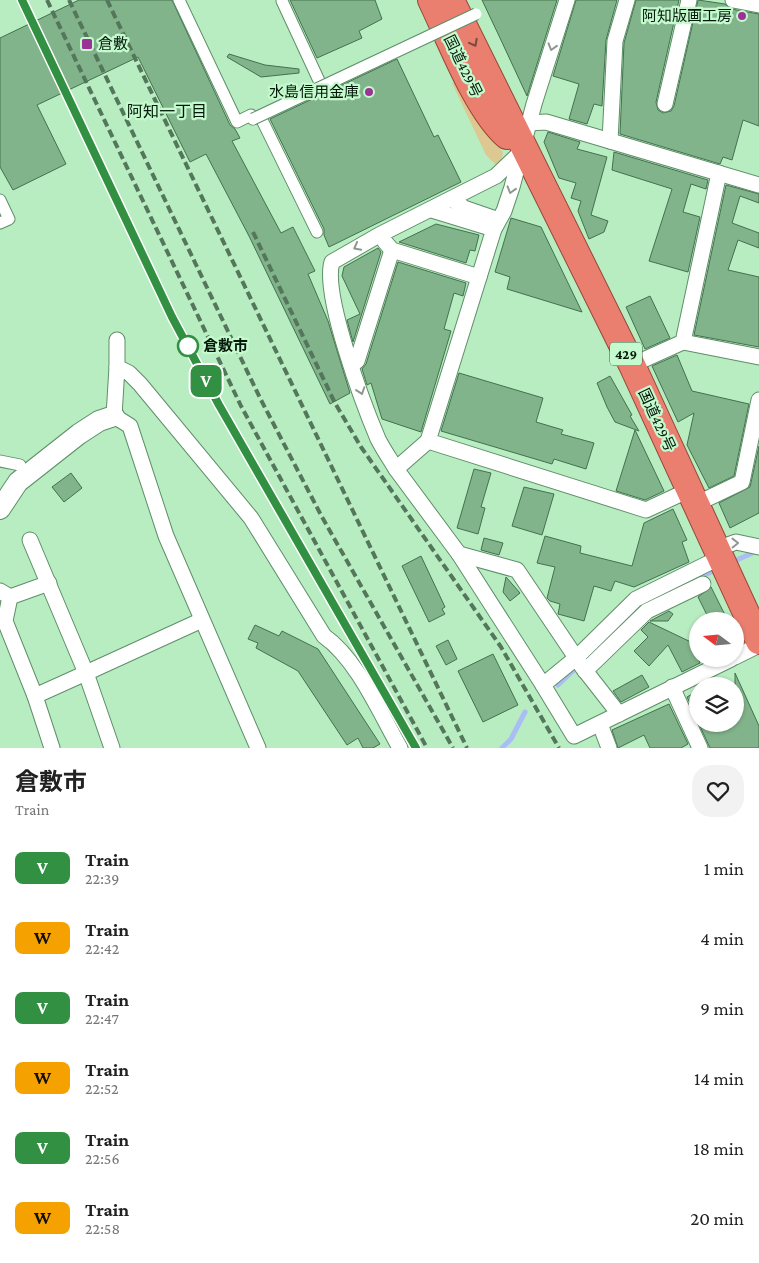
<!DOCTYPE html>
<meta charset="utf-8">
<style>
body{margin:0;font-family:"Crimson Pro","Noto Sans JP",serif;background:#f2f2f2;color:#222;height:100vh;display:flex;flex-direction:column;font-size:19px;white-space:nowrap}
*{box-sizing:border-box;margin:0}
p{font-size:16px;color:#767676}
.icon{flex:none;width:28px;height:28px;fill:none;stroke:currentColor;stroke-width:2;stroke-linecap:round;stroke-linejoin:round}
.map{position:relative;height:748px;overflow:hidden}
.panel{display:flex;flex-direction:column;background:#fff;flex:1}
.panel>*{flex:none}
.badge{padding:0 10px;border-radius:8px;font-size:18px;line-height:32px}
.needle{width:32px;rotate:286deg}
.controls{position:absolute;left:689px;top:612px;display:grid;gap:10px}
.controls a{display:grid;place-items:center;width:55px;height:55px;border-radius:50%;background:#fff;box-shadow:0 1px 4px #0004;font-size:25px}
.map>.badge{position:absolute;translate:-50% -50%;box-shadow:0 0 0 2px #fff}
.round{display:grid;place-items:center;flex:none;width:52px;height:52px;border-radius:20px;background:#f2f2f2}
.headline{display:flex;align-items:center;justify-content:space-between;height:85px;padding:0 15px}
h1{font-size:24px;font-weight:700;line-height:38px}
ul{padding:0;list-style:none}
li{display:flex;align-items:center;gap:15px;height:70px;padding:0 15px}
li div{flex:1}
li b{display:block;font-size:19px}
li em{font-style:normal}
li .badge{min-width:55px;font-weight:700;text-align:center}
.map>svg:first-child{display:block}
.green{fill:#ddc891}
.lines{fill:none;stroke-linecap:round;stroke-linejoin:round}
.stream{stroke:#aabdf5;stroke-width:5}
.building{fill:#82b48b;stroke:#42724d}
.pedestrian-casing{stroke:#5e8f68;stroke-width:13}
.minor-casing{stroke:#5e8f68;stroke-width:17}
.tertiary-casing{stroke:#5e8f68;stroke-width:22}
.trunk-casing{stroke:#974636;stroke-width:28}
.pedestrian{stroke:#fff;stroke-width:11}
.minor{stroke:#fff;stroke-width:15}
.tertiary{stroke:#fff;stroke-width:20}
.trunk{stroke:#ea7f70;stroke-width:26}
.rail{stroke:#54765b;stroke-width:4;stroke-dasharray:8 4;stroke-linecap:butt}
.pedestrian-bridge-casing{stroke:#5e8f68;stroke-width:13;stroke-linecap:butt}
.pedestrian-bridge{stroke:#fff;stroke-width:11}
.oneway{stroke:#784c3d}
.oneway2{stroke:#8e9891}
.line-casing{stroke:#fff;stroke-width:11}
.line{stroke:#319041;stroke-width:8}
.poi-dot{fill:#9b3396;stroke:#c5f9ce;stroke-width:2}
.stop-dot{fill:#fff;stroke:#319041;stroke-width:2.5}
.labels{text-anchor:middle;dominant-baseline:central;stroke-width:4.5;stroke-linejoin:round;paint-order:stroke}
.shield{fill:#c5f9ce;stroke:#3f5c45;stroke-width:1}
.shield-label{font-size:14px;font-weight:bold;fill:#05190a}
.poi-label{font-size:15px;fill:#05190a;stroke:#c5f9ce;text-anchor:end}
.street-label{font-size:15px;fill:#05190a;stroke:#c5f9ce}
.stop-label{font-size:15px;font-weight:bold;fill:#05190a;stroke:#c5f9ce;text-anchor:start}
.neighbourhood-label{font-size:16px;fill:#05190a;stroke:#c5f9ce}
</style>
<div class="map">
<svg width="759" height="748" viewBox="0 0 759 748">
<rect width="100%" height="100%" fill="#b8ecc1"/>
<path class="green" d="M457,81L503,153L501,162L497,166L486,155L452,83Z"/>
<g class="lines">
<g class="stream">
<path d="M730,563L759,550"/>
<path d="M673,589L718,569"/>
<path d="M613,632L645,601"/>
<path d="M558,685L578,666"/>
<path d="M502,748L511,739L525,712"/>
</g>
</g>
<g class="building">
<path d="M79,0H172L230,125L235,129L240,138L232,141L281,233L293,227L315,271L308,274L328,321L350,393L330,404L249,236L206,154L190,162L138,57L37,105L66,164L13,190L0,167V38Z"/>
<path d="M290,0H375L382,19L359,31L362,38L317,58Z"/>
<path d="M482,0H557L527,96L500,38Z"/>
<path d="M576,0H617L606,40L602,106L594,104L587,124L569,119L579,84L553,76Z"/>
<path d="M636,0H679L656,102L658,110L663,113L671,111L674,106L698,0L725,4L731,9L759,14V126L743,120L732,160L723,157L720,164L620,134L624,43Z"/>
<path d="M229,54L265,65L299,69V73L261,77L227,57Z"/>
<path d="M397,59L434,137L438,135L461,182L329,247L324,235V229L270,119Z"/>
<path d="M548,132L580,142L577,149L607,157L591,215L608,221L604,232L589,239L578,211L581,201L571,198L576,183L559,178L544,142Z"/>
<path d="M614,152L708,180L706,189L691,184L683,212L700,217L688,272L649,261L672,189L612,170Z"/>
<path d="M726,185L759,194V203L740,196L732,223L759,233V248L738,240L728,270L759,277V347L694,335Z"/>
<path d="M511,218L541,227L582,312L507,289L510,277L495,272Z"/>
<path d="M436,224L479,235L475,251L470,250L466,263L399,242Z"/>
<path d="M378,248L381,252L353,342L347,320L360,314L342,276L344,267Z"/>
<path d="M398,262L466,283L463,296L454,293L444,329L451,331L421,432L382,419L371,383L367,385L362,369L366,364Z"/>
<path d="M650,296L670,338L645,349L626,307Z"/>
<path d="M677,355L692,391L749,404L734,476L709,488L687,445L694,413L678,422L652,366Z"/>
<path d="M459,373L543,398L536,422L563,430L561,434L594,443L586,469L554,459L552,464L441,431Z"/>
<path d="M610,376L632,415L630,416L639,431L615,422L607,407L597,383Z"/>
<path d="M635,430L664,491L645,500L616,491Z"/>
<path d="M759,446V513L730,528L719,503L750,487Z"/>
<path d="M474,469L491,473L481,507L485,508L478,534L457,528Z"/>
<path d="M71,473L82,488L64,502L52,487Z"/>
<path d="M524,487L554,494L542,535L512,526Z"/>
<path d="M673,509L687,540L682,542L689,562L634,587L615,581L611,591L594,586L584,621L558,614L560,604L550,601L547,598L555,567L537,563L545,536L581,546L580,553L632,566L644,523Z"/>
<path d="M484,538L503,543L499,555L481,550Z"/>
<path d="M421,556L445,607L442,609L445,614L429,622L402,566Z"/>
<path d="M506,577L520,593L510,601L503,592Z"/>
<path d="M711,587L728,621H710L698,597Z"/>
<path d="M669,611L673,614L668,621H650Z"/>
<path d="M649,622L693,643L700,663L682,672L668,645L649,666L634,651L648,637L641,630Z"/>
<path d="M255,625L279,636L282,631L318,649L380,744L373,748H363L358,738L347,745L298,671L256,648L258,643L248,639Z"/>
<path d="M448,640L457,659L446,665L436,646Z"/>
<path d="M493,654L518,705L483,722L458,671Z"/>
<path d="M735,673L759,726V748H710L699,724H735Z"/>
<path d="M642,675L649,687L621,702L613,691Z"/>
<path d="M698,691V720L687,697Z"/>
<path d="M669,704L688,744L681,748H650L644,735L618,748L612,730Z"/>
</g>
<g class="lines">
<defs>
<g id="pedestrian">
<path d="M179,0L237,122L251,115L253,119"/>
<path d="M282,1L321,85"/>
<path d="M260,116L317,232"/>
<path d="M0,200L9,219L0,223"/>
<path d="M0,461L20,465"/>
</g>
<g id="minor">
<path d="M567,0L534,104L512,187L504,211L494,229L428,441L646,510L689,490"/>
<path d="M733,0L759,5"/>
<path d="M665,104L689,0"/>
<path d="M529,123L546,122L759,185"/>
<path d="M610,141L615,41L627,0"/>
<path d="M452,199L464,208L496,219"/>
<path d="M432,210L494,229"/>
<path d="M385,242L392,250L479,277"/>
<path d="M683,342L759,357"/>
<path d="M352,365L357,361L392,250"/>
<path d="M632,365L683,342L719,173"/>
<path d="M117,367V340"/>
<path d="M428,441L396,469L459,554L543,685"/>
<path d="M396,469C390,459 383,449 378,439C364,406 322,294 332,262L379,235L496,176L519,154"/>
<path d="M696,504L742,482L759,400"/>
<path d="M30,540L86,673L202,620"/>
<path d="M717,549L736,542L759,547"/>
<path d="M459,554L517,570L583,668L619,714"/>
<path d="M721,557L636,599L576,658L543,685L574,736L731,659"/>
<path d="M0,591L10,597L5,621L35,696L52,748"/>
<path d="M10,597L49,583"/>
<path d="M735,657L759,645"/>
<path d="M585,671L647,611L703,584"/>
<path d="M672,687L700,748"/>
<path d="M35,696L86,673L112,748"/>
<path d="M600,724L609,748"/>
<path d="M258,748L166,536L130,426L114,416L117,367L129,373L140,384L251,518L324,636C357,659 380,713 400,748"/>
</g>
<path id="tertiary" d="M0,509L18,482L79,434L99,421L114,416"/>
<g id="trunk">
<path d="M431,0C449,37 477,111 507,136"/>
<path d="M451,0L632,365L759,641"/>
</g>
</defs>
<use href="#pedestrian" class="pedestrian-casing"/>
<use href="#minor" class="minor-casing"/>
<use href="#tertiary" class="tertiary-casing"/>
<use href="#trunk" class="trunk-casing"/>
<use href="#pedestrian" class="pedestrian"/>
<use href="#minor" class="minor"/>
<use href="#tertiary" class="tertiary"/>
<use href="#trunk" class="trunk"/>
<g class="rail">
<path d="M22,0L173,317L219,405L416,748"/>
<path d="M47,0L241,406L427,748"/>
<path d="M69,0L260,398L322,517L453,748"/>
<path d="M107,0L467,748"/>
<path d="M253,232L335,403L361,447L501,647L559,748"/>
</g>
<defs>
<path id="pedestrian-bridge" d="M253,119L476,14"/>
</defs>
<use href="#pedestrian-bridge" class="pedestrian-bridge-casing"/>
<use href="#pedestrian-bridge" class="pedestrian-bridge"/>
</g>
<defs><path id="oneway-chevron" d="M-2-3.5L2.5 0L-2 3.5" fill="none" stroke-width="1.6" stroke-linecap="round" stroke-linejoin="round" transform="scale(1.25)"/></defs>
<use class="oneway" href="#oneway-chevron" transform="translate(474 43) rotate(62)"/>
<g class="oneway2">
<use href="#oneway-chevron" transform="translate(552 47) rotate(107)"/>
<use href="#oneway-chevron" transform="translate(511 190) rotate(107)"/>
<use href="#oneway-chevron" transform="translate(357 247) rotate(152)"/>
<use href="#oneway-chevron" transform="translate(361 391) rotate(71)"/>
<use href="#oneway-chevron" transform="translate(735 543) rotate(-1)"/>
</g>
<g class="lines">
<defs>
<path id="line" d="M22,0L172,317L219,405L416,748"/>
</defs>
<use href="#line" class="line-casing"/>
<use href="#line" class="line"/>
</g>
<g class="poi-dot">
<circle cx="742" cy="16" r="5"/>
<rect x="81" y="38" width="12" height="12" rx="2.5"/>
<circle cx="369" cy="92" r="5"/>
</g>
<circle class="stop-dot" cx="188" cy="346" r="10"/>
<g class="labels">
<rect class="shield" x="610" y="342.5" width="32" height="23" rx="4"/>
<g class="shield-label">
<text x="626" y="354">429</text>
</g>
<g class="poi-label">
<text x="732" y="16">阿知版画工房</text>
<text x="98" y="44" text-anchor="start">倉敷</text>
<text x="359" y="92">水島信用金庫</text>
</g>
<g class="street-label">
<text transform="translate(463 66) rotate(64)">国道429号</text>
<text transform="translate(657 420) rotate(65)">国道429号</text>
</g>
<g class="stop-label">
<text x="203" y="346">倉敷市</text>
</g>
<g class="neighbourhood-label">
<text x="167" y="111">阿知一丁目</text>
</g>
</g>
</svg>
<div class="controls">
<a><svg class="needle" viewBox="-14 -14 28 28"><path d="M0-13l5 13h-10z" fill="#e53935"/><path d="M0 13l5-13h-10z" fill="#767676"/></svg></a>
<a><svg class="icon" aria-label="layers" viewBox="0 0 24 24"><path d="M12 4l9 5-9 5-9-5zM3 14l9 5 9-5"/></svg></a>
</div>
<b class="badge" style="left:206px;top:381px;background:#319041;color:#fff">V</b>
</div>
<section class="panel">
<div class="headline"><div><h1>倉敷市</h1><p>Train</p></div><a class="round"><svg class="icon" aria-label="heart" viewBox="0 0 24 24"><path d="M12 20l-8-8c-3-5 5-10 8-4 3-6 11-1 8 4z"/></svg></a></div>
<ul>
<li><span class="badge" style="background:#319041;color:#fff">V</span><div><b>Train</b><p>22:39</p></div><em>1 min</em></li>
<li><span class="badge" style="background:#f5a200;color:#111">W</span><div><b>Train</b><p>22:42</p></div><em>4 min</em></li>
<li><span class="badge" style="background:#319041;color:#fff">V</span><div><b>Train</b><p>22:47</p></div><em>9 min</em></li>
<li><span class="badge" style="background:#f5a200;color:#111">W</span><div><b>Train</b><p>22:52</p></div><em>14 min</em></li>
<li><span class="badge" style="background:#319041;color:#fff">V</span><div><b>Train</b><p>22:56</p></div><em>18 min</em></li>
<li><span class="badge" style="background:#f5a200;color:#111">W</span><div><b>Train</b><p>22:58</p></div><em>20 min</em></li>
</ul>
</section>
